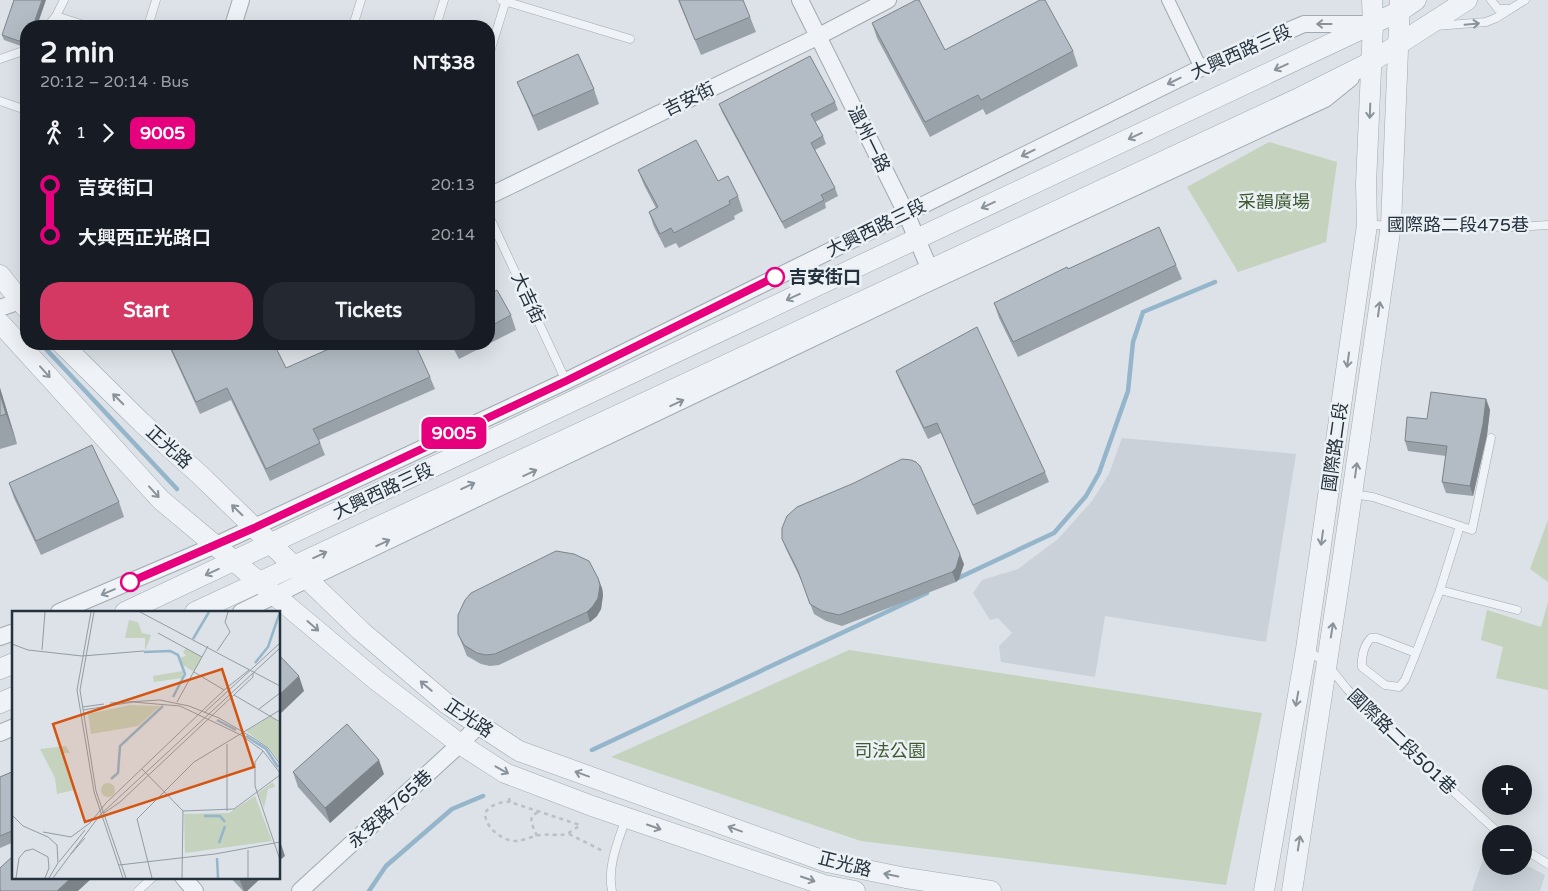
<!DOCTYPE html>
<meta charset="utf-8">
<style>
body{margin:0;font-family:"Varela Round","Noto Sans TC",sans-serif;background:#242831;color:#f1f3f6;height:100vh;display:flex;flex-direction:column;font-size:19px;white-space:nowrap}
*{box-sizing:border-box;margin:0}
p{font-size:16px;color:#9ea1a6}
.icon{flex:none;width:28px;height:28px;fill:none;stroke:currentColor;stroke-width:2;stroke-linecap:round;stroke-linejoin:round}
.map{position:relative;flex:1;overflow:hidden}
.details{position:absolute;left:20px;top:20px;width:475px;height:330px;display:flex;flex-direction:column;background:#171b24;border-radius:20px;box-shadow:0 5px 20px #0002}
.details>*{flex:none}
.badge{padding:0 10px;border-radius:8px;font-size:18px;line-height:32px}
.fabs{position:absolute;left:1482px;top:765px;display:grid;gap:10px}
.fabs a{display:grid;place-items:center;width:50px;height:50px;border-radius:50%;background:#171b24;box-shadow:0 5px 20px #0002;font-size:25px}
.map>.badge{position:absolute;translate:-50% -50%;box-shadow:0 0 0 2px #fff}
.legs{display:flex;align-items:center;gap:8px;height:55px;padding:0 20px;font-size:16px}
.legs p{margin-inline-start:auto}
.summary{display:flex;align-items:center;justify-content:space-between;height:85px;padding:0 20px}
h1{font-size:28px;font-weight:700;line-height:38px}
.cta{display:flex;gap:10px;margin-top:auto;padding:10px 20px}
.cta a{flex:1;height:58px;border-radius:20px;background:#d43964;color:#fff;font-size:20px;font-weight:700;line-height:58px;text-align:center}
.cta a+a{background:#242831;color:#f1f3f6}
ul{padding:0 20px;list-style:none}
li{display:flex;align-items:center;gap:18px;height:50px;font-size:19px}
li i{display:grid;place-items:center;width:8px;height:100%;margin:0 6px;background:currentColor}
li i::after{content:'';width:12px;height:12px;margin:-6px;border:4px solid;border-radius:50%;background:#171b24}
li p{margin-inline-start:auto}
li:first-child i{background:linear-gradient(#0000 50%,currentColor 0)}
li:last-child i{background:linear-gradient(currentColor 50%,#0000 0)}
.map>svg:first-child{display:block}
.built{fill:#cad1d9}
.green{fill:#c5d2bd}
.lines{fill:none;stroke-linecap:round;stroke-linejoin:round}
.stream{stroke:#95b5ca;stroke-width:4.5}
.service-casing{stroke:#a1aab1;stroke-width:9}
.pedestrian-casing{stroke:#a1aab1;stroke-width:14}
.minor-casing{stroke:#a1aab1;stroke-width:18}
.tertiary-casing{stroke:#a1aab1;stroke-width:21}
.path{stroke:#bac0c6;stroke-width:2.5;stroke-dasharray:4 4;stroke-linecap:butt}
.service{stroke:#eff2f6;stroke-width:8}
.pedestrian{stroke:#eff2f6;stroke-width:12}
.minor{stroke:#eff2f6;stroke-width:16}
.tertiary{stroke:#eff2f6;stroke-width:20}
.wall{fill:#9aa2a9}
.shaded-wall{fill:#7d8489}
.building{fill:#b3bcc4;stroke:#7d8489}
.oneway{stroke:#8a929a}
.line-1-casing{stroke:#fff;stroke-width:11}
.line-1{stroke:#e6007e;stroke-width:8}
.stop-1-dot{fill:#fff;stroke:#e6007e;stroke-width:2.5}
.labels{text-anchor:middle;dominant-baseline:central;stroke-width:5;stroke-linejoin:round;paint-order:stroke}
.street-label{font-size:18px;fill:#25323e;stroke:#ecf1f5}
.park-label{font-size:18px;fill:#3f5b32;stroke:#ecf1f5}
.stop-label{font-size:18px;font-weight:bold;fill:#25323e;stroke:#ecf1f5;text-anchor:start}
.inset-river{fill:none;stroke:#95b5ca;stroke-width:2.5}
.inset-road{fill:none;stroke:#939ca3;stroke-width:1}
.view{fill:#d45511;fill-opacity:0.15;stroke:#d45511;stroke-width:2.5}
.inset-edge{fill:none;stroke:#25323e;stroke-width:2.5}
</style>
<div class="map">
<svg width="1548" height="891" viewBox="0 0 1548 891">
<rect width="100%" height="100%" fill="#dce2e7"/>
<g class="built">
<path d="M1122,438L1296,454L1266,642L1105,616L1095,677L1001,662L999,646L1012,633L998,618L990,620L973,593L982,580L1018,569L1058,539L1092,501L1109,474Z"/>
<path d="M1488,845L1491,846V866H1524V864L1545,875L1540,891H1472Z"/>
</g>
<g class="green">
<path d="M1269,142L1337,162L1326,242L1238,272L1187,187Z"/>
<path d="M1548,520V582L1530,569Z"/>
<path d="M1548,602V690L1496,678L1503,647L1481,640L1487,610L1541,627Z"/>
<path d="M849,650L1262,713L1226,885L861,841L611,757Z"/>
</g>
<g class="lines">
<g class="stream">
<path d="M46,349L177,489"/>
<path d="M954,580L1054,533L1086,496L1099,473L1128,391L1133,342L1143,312L1215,282"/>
<path d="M592,750L927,593"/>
<path d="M369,891L386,866L452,809L483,796"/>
</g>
<defs>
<g id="service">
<path d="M501,0L630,39"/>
<path d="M1491,0L1498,9H1509"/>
<path d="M56,16L87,26"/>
<path d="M48,26L56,16L64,0"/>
<path d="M148,26L156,0"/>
<path d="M353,26L361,0"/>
<path d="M436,26L444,0"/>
<path d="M1436,26L1486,22L1496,18L1525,0"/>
<path d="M489,55L506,0"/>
<path d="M0,59L26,50"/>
<path d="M0,101L26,110"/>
<path d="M489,216L566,381"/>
<path d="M1367,225L1514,227L1548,225"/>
<path d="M1352,494L1373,497L1460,526L1440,590L1517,610"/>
<path d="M1460,526L1472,530L1491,438"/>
<path d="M1309,651L1327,664L1347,689L1421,762L1500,834"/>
<path d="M1416,653L1405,680L1399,687L1385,685L1362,667C1361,657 1364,645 1371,638H1377L1416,653L1440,590"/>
<path d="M1524,849L1548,864"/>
<path d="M138,891L153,877"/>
<path d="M612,891C607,866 618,842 626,818"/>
</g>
<path id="pedestrian" d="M1168,0L1201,68"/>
<g id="minor">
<path d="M800,0L906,213L930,270L933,280"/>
<path d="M233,26L241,0"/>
<path d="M489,196L819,36L888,0"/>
<path d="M0,308L26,299"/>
<path d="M59,612L216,545L566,381L1201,68L1304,24H1371"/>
<path d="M241,612L308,579L918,288L1325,99L1351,78"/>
<path d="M0,637L14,632"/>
<path d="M0,733L14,727"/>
<path d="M183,877L195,891"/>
<path d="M300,891L460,744L479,725"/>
</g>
<g id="tertiary">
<path d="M0,275L26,308"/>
<path d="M0,323L161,500L376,680L460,744L505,773L592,806L824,885L855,891"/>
<path d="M62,344L142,423L199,474L361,631L447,704L519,751L827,862L906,878L991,891"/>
<path d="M125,612L1400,11L1416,0"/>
<path d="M195,612L1301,97L1371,62L1467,0"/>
<path d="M0,669L14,663"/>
<path d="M0,703L14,697"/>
<path d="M1264,891L1306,649L1367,225L1366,184L1373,24L1372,0"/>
<path d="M1292,891L1341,570L1391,225L1400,0"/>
</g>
</defs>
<use href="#service" class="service-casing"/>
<use href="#pedestrian" class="pedestrian-casing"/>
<use href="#minor" class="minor-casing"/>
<use href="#tertiary" class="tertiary-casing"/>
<g class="path">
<path d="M509,798L510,802L580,825C562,840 561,833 540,835C533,836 525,840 518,841C503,842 485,828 485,813C490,805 501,801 510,802"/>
<path d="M569,834L603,851"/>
<path d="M537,836L531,822L532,816L539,811"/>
</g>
<use href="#service" class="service"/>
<use href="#pedestrian" class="pedestrian"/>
<use href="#minor" class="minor"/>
<use href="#tertiary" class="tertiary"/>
</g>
<g class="wall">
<path d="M678,0L750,17L756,32L701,55Z"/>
<path d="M872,23L945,50L1073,51L1078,66L986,115L983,109L930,137L877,38Z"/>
<path d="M26,26V45L21,46L4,40L2,35Z"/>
<path d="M517,82L594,89L599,104L538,131Z"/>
<path d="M835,102L838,110L815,122L823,136L826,144L815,150L835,188L838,196L825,203L826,208L785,229L722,112L719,104Z"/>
<path d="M638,170L718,181L738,196L743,211L734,216L735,219L679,248L676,243L665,248L654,227L649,212L656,208L644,185Z"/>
<path d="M1176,265L1182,279L1018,357L999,318L994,303L1068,269Z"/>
<path d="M489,294L511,315L516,330L459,359L451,344H489Z"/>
<path d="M168,344H274L286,368L430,377L435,389L319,440L325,455L270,481L231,400L200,414Z"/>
<path d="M896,371L1045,472L1049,482L977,515L941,433L928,439L900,381Z"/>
<path d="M0,388L17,444L0,449Z"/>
<path d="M1486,399L1490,410L1487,435L1473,496L1446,493L1442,482L1446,456L1408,451L1405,441L1427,419Z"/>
<path d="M9,483L119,502L124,517L41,555L14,498Z"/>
<path d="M782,539L964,564L959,579L956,582L842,626L826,621L814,614L802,582L786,549Z"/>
<path d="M602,588L603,595L601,609L597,616L590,622L499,665L490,666L481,664L467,656L458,634Z"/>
<path d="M14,771V842L0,848V777Z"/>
<path d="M293,772L384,774L330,823L298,787Z"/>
<path d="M230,877H262L247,891H243Z"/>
</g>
<g class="shaded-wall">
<path d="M42,0H46L37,26H33Z"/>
<path d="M0,388L17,444L6,414L0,394Z"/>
<path d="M1486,399L1490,410L1487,435L1473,496L1470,486Z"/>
<path d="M960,554L964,564L959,579L956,582L952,572Z"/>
<path d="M598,578L602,588L603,595L601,609L597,616L590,622L587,612Z"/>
<path d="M299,676L304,691L279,715V695Z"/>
<path d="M379,760L384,774L330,823L325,808Z"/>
<path d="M280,841L285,856L279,861V842Z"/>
<path d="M72,877H91V879L78,891H57Z"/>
<path d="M240,877H262L247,891H244L239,878Z"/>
</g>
<g class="building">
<path d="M14,0H42L33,26H26V40L25,39L19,41L2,35Z"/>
<path d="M679,0H743L750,17L695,40Z"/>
<path d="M916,0H919L945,50L1040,0H1045L1073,51L981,100L978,95L925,122L872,23Z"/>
<path d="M578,54L594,89L533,116L517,82Z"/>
<path d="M810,56L835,102L811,114L823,136L811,143L835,188L821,195L824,200L782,222L719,104Z"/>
<path d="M696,140L718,181L728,176L738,196L729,201L730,204L674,233L671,228L660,234L649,212L658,207L638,170Z"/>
<path d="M1159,227L1176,265L1013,342L994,303L1067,267L1068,269Z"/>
<path d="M497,290L511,315L489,327V294Z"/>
<path d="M977,327L1045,472L973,505L937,423L924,428L896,371Z"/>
<path d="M169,344H274L286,368L340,344H415L430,377L313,429L320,443L266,469L227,388L196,402Z"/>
<path d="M1431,392L1486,399L1483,424L1470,486L1442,482L1447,446L1405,441L1407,417L1427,419Z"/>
<path d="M0,394L6,414L0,416Z"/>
<path d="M92,445L119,502L36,541L9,483Z"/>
<path d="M902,459L911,460L916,462L920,466L960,554L956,568L952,572L839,615L822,611L810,604L798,571L782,539V528L787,516L797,507L854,483Z"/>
<path d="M556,551L574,554L589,561L598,578L600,585L598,598L593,606L587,612L495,654L486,655L477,653L464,645L458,634V615L465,600L471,593Z"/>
<path d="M279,655L299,676L279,695Z"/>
<path d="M347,724L379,760L325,808L293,772Z"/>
<path d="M14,771V830L0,836V777Z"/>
<path d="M14,855V877H72L57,891H1L0,890V868Z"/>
</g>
<defs><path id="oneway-shaft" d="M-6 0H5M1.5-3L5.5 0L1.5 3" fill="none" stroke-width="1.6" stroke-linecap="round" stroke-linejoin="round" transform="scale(1.25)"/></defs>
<g class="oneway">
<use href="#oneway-shaft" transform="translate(1324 24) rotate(180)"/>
<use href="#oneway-shaft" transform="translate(1472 24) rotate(-5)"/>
<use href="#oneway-shaft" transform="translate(1281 67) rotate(155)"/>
<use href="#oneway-shaft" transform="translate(1174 81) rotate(154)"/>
<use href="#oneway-shaft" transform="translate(1370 111) rotate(92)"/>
<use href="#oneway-shaft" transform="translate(1135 136) rotate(155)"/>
<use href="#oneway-shaft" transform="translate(1028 153) rotate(154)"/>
<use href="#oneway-shaft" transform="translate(988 205) rotate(155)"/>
<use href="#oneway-shaft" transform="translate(793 297) rotate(155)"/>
<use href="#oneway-shaft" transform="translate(1379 309) rotate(-82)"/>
<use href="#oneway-shaft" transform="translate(1348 360) rotate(98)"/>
<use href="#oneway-shaft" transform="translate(45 372) rotate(48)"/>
<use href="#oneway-shaft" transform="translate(118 399) rotate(-135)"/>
<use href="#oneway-shaft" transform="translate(677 403) rotate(-25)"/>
<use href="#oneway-shaft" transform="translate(1356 470) rotate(-82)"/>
<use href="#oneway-shaft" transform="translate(530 473) rotate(-25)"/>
<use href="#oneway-shaft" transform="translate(468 486) rotate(-25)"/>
<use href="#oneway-shaft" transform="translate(154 492) rotate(48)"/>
<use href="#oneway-shaft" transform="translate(237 510) rotate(-136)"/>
<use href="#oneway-shaft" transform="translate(1322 538) rotate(98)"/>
<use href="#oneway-shaft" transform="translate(383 543) rotate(-25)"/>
<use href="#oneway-shaft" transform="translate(320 555) rotate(-25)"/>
<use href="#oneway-shaft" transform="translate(212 572) rotate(155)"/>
<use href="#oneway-shaft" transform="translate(108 592) rotate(157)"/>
<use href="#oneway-shaft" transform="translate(313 626) rotate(41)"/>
<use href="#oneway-shaft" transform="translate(1332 630) rotate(-81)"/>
<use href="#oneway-shaft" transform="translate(426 686) rotate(-140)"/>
<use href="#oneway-shaft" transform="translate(1297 699) rotate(100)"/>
<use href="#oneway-shaft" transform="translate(502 770) rotate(29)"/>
<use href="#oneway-shaft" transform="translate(582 774) rotate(-160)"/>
<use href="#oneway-shaft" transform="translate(654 827) rotate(19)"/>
<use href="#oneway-shaft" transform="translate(735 829) rotate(-160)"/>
<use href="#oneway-shaft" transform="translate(1299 843) rotate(-81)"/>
<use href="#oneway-shaft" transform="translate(891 875) rotate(-168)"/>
<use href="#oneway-shaft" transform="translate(808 879) rotate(19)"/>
</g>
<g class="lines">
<defs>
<path id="line-1" d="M130,582L254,528L566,381L775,277"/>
</defs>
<use href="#line-1" class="line-1-casing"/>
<use href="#line-1" class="line-1"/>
</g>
<g class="stop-1-dot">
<circle cx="775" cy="277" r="9"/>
<circle cx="130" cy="582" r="9"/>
</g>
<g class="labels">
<g class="street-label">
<text transform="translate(1241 52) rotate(-24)">大興西路三段</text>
<text transform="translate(689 99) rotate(-26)">吉安街</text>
<text transform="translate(869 139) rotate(64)">溫州一路</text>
<text x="1458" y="225">國際路二段475巷</text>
<text transform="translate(876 228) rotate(-26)">大興西路三段</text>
<text transform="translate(528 298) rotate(65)">大吉街</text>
<text transform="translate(169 447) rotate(42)">正光路</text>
<text transform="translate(1335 447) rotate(-82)">國際路二段</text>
<text transform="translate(383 491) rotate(-25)">大興西路三段</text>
<text transform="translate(469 718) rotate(34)">正光路</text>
<text transform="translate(1402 742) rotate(44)">國際路二段501巷</text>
<text transform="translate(390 809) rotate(-42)">永安路765巷</text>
<text transform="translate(845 864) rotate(14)">正光路</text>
</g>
<g class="park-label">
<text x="1274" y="202">采韻廣場</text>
<text x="890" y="751">司法公園</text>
</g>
<g class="stop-label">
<text x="789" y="277">吉安街口</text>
</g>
</g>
<g transform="translate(12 611)">
<rect width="268" height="268" fill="#dce2e7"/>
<path d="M117,9L126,11L130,22L139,24L133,40V27H113ZM174,37L190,46L182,61L171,54L167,47L174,45L171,41ZM171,60L170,67L142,71L141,65ZM118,94L148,95L126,115L79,123L76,103ZM259,105L267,112V150L257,137L234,120ZM54,135L58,142H51V147L62,179L45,183L43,167L28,138ZM261,171L263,176L256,178L252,197L246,182ZM89 179a7 7 0 1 1 14 0a7 7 0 1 1-14 0ZM243,185L260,230L173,242L172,203L217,202Z" fill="#c5d2bd"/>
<path class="inset-river" d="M181,28L197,1M132,41L158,40L166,44L173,63L161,86M243,52L256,36L268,1M205,109L224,119M234,125L254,138L266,156M99,168L106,162L108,135L151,95M192,205H208L213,211M207,232L213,215M205,247L206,267"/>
<path class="inset-road" d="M79,1L65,79L82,181L111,267M82,1L68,79L84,180L114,267M128,1L268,75M146,22L190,46M0,33L16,39L70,45L132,40M30,39L33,1M205,40L218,21L213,11L216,1M182,61L212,79M222,84L268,111M165,91L196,35M98,92L148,89L177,95L207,107L243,128L256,137L268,153M71,96L92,93M247,98L268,82M71,99L121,91L168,95L229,124L251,140L268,162M192,102L268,32M215,133V200M251,140L243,151V175L268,249M130,158L171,200L222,198L268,164M92,202L108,191L241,66V62M0,204L11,215L36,226L45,234L46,252L37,267M78,212L94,192L212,79L237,59M31,221L59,226L78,212M236,239V267M58,244L73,227M47,251L73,219M107,254L203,243L268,231M4,267L7,247L13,240L21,238L36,246L37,257L33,267M41,267L88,204L268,37M140,267L125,208L182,151L268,99M170,267L171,200"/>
<path class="view" d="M210,58L242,156L73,211L41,113Z"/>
<rect width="268" height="268" class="inset-edge"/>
</g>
</svg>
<div class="fabs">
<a>+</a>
<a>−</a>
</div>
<b class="badge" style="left:454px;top:433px;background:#e6007e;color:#fff">9005</b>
<section class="details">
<div class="summary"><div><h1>2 min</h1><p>20:12 – 20:14 · Bus</p></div><b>NT$38</b></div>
<div class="legs"><svg class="icon" aria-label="walk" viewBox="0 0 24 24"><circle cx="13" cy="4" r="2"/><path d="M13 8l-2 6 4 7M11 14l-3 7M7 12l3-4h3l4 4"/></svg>1<svg class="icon" aria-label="forward" viewBox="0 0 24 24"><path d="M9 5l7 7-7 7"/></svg><b class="badge" style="background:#e6007e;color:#fff">9005</b></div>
<ul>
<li><i style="color:#e6007e"></i><b>吉安街口</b><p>20:13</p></li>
<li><i style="color:#e6007e"></i><b>大興西正光路口</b><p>20:14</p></li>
</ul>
<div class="cta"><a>Start</a><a>Tickets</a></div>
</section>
</div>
